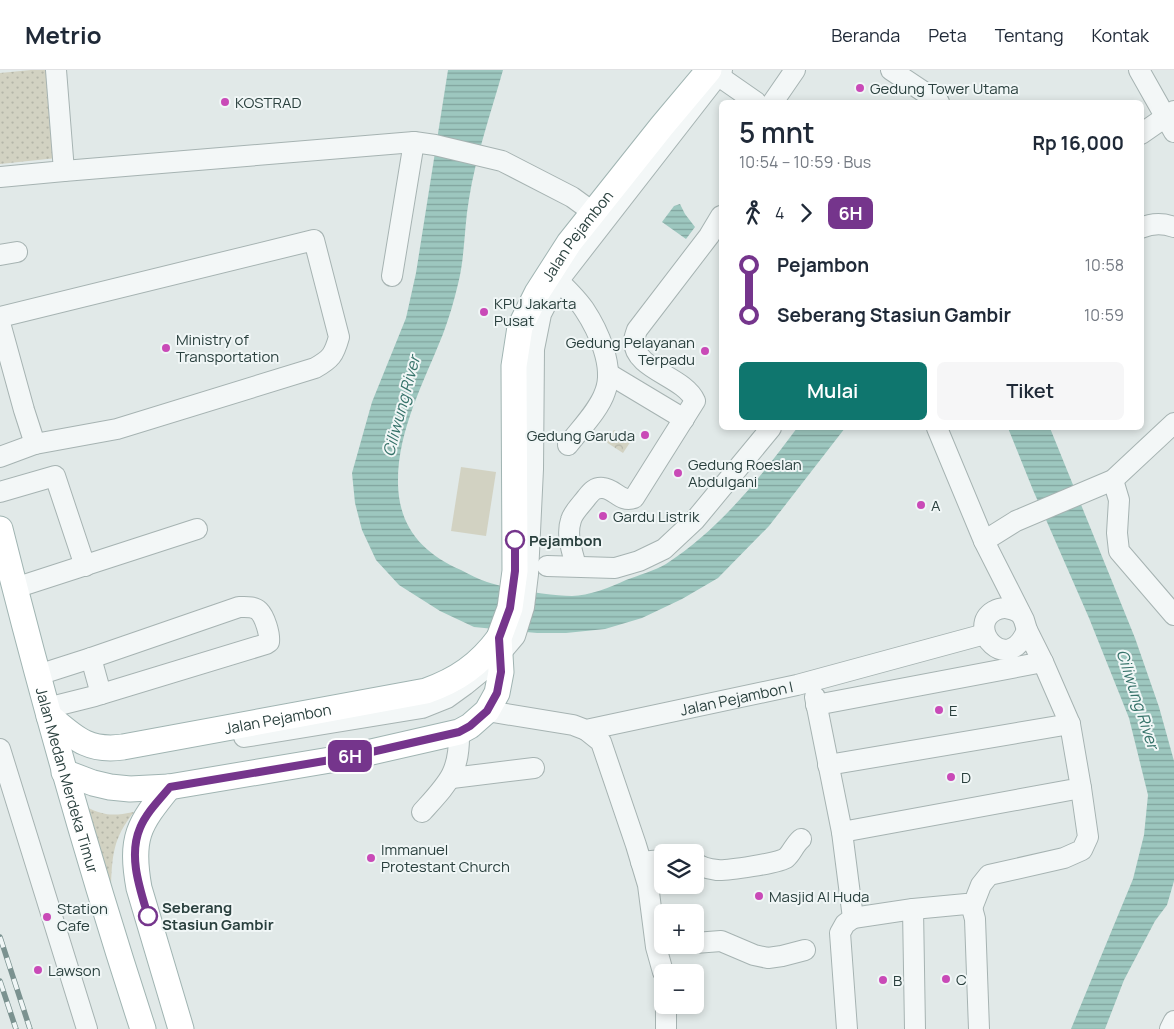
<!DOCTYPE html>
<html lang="id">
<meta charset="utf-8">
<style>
body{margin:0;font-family:Manrope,sans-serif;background:#f6f6f7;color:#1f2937;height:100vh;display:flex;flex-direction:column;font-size:19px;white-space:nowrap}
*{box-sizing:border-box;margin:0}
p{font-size:16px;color:#747a83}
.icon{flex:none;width:28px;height:28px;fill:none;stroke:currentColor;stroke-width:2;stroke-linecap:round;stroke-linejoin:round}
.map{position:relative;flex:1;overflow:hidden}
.drawer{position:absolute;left:719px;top:30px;width:425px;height:330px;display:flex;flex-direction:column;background:#fff;border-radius:8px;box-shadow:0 2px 8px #0003}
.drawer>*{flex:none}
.badge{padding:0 10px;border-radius:8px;font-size:18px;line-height:32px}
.tools{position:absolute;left:654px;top:774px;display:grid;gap:10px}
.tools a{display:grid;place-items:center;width:50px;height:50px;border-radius:8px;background:#fff;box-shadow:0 2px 8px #0003;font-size:25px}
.map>.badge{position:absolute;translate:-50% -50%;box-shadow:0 0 0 2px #fff}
.legs{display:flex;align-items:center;gap:8px;height:55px;padding:0 20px;font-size:16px}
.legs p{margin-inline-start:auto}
.headline{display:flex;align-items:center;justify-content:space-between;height:85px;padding:0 20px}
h1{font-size:28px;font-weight:600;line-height:38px}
.cta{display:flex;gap:10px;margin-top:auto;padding:10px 20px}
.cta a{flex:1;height:58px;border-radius:8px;background:#0f766e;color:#fff;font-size:20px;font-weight:600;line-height:58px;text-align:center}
.cta a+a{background:#f6f6f7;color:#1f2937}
ul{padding:0 20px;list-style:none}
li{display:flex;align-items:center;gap:18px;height:50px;font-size:19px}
li i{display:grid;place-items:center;width:8px;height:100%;margin:0 6px;background:currentColor}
li i::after{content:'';width:12px;height:12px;margin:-6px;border:4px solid;border-radius:50%;background:#fff}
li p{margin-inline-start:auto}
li:first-child i{background:linear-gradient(#0000 50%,currentColor 0)}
li:last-child i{background:linear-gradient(currentColor 50%,#0000 0)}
header{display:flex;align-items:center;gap:30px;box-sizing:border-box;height:70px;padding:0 25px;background:#fff;border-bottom:1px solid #e0e1e3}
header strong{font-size:24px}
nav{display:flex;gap:28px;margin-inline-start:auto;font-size:18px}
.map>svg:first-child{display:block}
.grass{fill:url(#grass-dots)}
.forest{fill:url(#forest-crowns)}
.pitch{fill:#d2d2c2}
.water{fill:url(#water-rules)}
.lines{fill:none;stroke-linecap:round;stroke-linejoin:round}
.minor-casing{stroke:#a6b3b2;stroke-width:22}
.major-casing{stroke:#a0b4b2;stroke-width:27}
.minor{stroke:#f3f7f7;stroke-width:20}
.major{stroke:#fff;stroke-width:25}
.rail-casing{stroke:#7b9290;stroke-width:5.5}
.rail{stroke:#f0f6f6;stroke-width:4;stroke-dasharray:11;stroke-linecap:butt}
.line-1-casing{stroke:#fff;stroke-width:11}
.line-1{stroke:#75358c;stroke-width:8}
.poi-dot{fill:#c94ab7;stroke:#f0f6f6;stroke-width:2}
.stop-1-dot{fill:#fff;stroke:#75358c;stroke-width:2.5}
.labels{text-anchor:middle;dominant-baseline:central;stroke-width:4;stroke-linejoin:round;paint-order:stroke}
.poi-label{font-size:15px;fill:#2a403e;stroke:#f0f6f6;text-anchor:start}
.street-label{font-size:15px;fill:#2a403e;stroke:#f0f6f6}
.stop-label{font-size:15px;font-weight:bold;fill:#2a403e;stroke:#f0f6f6;text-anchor:start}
.water-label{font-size:16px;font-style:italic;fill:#357269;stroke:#f0f6f6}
</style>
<header>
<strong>Metrio</strong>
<nav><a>Beranda</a><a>Peta</a><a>Tentang</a><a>Kontak</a></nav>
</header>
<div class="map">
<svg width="1174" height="959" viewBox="0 0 1174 959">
<defs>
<pattern id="grass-dots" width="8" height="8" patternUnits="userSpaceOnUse" patternTransform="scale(1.25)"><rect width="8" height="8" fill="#d2d2c2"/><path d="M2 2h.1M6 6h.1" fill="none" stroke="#b4b5a8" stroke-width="1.8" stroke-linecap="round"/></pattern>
<pattern id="forest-crowns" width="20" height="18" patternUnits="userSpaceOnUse" patternTransform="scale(1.25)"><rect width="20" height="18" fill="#d2d2c2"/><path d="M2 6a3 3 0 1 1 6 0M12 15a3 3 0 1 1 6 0" fill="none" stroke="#b4b5a8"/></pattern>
<pattern id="water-rules" width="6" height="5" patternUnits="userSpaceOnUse" patternTransform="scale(1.25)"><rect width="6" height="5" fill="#9dc7bf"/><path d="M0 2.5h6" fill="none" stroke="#80a39d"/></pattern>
</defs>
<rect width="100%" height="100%" fill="#e1e9e8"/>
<g class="grass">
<path d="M31,0H48L57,88L0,94V3Z"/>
<path d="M86,737C105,746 113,746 134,742C113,768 112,786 111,818Z"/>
</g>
<path class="forest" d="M614,360L631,371L623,383L606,372Z"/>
<path class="pitch" d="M461,397L496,402L486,466L451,461Z"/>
<g class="water">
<path d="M448,0H503C491,43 476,85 469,129C464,157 465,187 458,214C454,231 449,248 443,264C424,312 397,361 398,414C399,457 422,483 461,500C469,504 478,509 487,512C508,519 550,526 572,526C588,526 611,517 626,510C639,505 654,501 666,494C720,459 759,409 797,358H845L769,456L718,508L682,529L642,548L605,559L566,563H537L474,557L440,541L399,515L376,490L362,460L355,433L352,403L372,332L406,248L416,203Z"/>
<path d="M680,134L685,144L695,157L686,169L662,152L674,136Z"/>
<path d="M1008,358H1050L1135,568L1159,637L1174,691V811L1167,835L1155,851L1124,910L1105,959H1071L1133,809L1144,765L1148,725L1129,648L1089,548L1033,420Z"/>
</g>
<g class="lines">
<defs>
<g id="minor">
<path d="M710,0L756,32"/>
<path d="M891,0L939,32"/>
<path d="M1139,0L1174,62"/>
<path d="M773,32L795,0"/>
<path d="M1141,64L1174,41"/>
<path d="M64,101L414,72L435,75L502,91L572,127L594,143"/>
<path d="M0,107L64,101L56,0"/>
<path d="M1141,158C1152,153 1163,153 1174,157"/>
<path d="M0,185L17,182"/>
<path d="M550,203C562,214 575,226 584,239C598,260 615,297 605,322C599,340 580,359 568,375"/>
<path d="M392,206L414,72"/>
<path d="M0,247L314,170L339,267C334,285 331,289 315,298L117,359L35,374L0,387"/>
<path d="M0,253L24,340L35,374"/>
<path d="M609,304L684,349"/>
<path d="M1113,410L1119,430L1117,463L1119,481L1174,545"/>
<path d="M0,422L55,406L85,496"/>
<path d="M984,471L1016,451L1113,410L1174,353"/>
<path d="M547,496L615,498L639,491L664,479L695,450L771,358"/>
<path d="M576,496C572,481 566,465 571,450C573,442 582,434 587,427C591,422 595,417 603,418C615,419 621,433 634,428L695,331C684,306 634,300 634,271C634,268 636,263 637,260L709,166L721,146"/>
<path d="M15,518L197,459"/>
<path d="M1020,543C1011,538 1003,536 994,541C965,558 1008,607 1027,560"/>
<path d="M91,588L101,624"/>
<path d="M38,605L91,588L239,537C245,537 254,536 259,541C265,547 270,564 269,572L266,574L95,626L47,638"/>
<path d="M815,627L842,762L1081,718L1070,654L1043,592L1027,560L1024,550L984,471L937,358"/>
<path d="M816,635L1043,592"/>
<path id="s1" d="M487,641L573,655L586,660L797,615L985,564"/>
<path d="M586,660L601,672L636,775L648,815L656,877L663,902"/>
<path d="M244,667L422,638L447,628L465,615L492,593L515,566L524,537L528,504L533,399L534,279L541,244L558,211L722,0"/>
<path d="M0,679L87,959"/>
<path d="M828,695L1070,654"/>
<path d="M452,708L534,698"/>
<path d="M422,742C448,713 460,703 459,662"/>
<path d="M842,762L853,848L845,854L840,863L847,959"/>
<path d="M641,792L662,790"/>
<path d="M695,792C700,797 709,799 717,800C725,801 780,793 786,788C792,783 794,775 801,769"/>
<path d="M972,838L981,815L989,805L1064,788L1082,780L1088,767L1081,718"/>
<path d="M913,839L915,959"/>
<path d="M853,848L913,839L966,834L972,838L975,849L979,959"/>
<path d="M695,873L721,871L754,885L768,888L782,886L805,880"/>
<path d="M666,935V959"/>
<path d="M1170,959L1174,951"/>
</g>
<g id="major">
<path id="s2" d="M0,459C42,627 89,794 143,959"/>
<path id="s3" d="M49,646C74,667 87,682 123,677L426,621C457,610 479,595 499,568"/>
<path id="s4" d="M64,702L93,713L110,717L130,719L169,717L354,686L459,662L470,656L487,641L497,623L501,602L499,568L510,538L515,501L514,296L520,257L537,223L569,173L662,56L709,0"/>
<path d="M169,717C138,755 130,768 139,818L181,959"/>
</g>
</defs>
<use href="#minor" class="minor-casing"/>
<use href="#major" class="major-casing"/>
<use href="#minor" class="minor"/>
<use href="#major" class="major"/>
<defs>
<g id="rail">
<path d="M0,867L30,959"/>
<path d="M0,911L16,959"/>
</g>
</defs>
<use href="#rail" class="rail-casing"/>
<use href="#rail" class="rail"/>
</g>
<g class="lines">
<defs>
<path id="line-1" d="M148,846C140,819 128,786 140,758C146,743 159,730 170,717L354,686L459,662L470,656L487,641L497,623L501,602L499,568L510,538L515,501V470"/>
</defs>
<use href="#line-1" class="line-1-casing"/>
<use href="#line-1" class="line-1"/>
</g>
<g class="poi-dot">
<circle cx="860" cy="18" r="5"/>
<circle cx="225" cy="32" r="5"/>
<circle cx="484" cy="242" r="5"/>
<circle cx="166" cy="278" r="5"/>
<circle cx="705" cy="281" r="5"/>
<circle cx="645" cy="365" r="5"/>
<circle cx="678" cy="403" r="5"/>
<circle cx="921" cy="435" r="5"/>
<circle cx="603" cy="446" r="5"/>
<circle cx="939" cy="640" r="5"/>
<circle cx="951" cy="707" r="5"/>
<circle cx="371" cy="788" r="5"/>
<circle cx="759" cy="826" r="5"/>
<circle cx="47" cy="847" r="5"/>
<circle cx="38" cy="900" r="5"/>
<circle cx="946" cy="909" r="5"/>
<circle cx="883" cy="910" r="5"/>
</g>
<g class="stop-1-dot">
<circle cx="515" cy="470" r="9"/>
<circle cx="148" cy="846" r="9"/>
</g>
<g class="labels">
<g class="poi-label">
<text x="870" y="18">Gedung Tower Utama</text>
<text x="235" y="32">KOSTRAD</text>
<text x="494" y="233">KPU Jakarta<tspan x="494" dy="17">Pusat</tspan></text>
<text x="176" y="269">Ministry of<tspan x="176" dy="17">Transportation</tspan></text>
<text x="695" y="272" text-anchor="end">Gedung Pelayanan<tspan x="695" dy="17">Terpadu</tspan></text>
<text x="635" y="365" text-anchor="end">Gedung Garuda</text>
<text x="688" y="394">Gedung Roeslan<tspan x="688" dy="17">Abdulgani</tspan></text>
<text x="931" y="435">A</text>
<text x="613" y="446">Gardu Listrik</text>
<text x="949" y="640">E</text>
<text x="961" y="707">D</text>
<text x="381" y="779">Immanuel<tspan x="381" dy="17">Protestant Church</tspan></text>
<text x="769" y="826">Masjid Al Huda</text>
<text x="57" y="838">Station<tspan x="57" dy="17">Cafe</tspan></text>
<text x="48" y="900">Lawson</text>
<text x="956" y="909">C</text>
<text x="893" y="910">B</text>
</g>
<g class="street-label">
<text stroke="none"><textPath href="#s4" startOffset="936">Jalan Pejambon</textPath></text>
<text stroke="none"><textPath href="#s1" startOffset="255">Jalan Pejambon I</textPath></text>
<text stroke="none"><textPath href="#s3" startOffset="241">Jalan Pejambon</textPath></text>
<text stroke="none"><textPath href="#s2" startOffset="260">Jalan Medan Merdeka Timur</textPath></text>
</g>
<g class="stop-label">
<text x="529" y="470">Pejambon</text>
<text x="162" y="837">Seberang<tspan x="162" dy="17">Stasiun Gambir</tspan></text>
</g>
<g class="water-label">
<text transform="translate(401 336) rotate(-75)">Ciliwung River</text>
<text transform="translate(1138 629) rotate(72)">Ciliwung River</text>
</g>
</g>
</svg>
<div class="tools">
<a><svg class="icon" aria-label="layers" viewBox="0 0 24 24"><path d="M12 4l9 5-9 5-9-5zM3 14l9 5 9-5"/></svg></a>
<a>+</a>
<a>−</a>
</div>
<b class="badge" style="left:350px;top:686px;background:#75358c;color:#fff">6H</b>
<section class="drawer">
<div class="headline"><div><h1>5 mnt</h1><p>10:54 – 10:59 · Bus</p></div><b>Rp 16,000</b></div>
<div class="legs"><svg class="icon" aria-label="walk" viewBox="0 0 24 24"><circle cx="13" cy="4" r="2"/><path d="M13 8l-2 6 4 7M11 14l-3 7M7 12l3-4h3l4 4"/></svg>4<svg class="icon" aria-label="forward" viewBox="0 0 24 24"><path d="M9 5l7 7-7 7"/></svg><b class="badge" style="background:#75358c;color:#fff">6H</b></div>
<ul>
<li><i style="color:#75358c"></i><b>Pejambon</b><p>10:58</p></li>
<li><i style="color:#75358c"></i><b>Seberang Stasiun Gambir</b><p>10:59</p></li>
</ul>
<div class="cta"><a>Mulai</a><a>Tiket</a></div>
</section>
</div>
